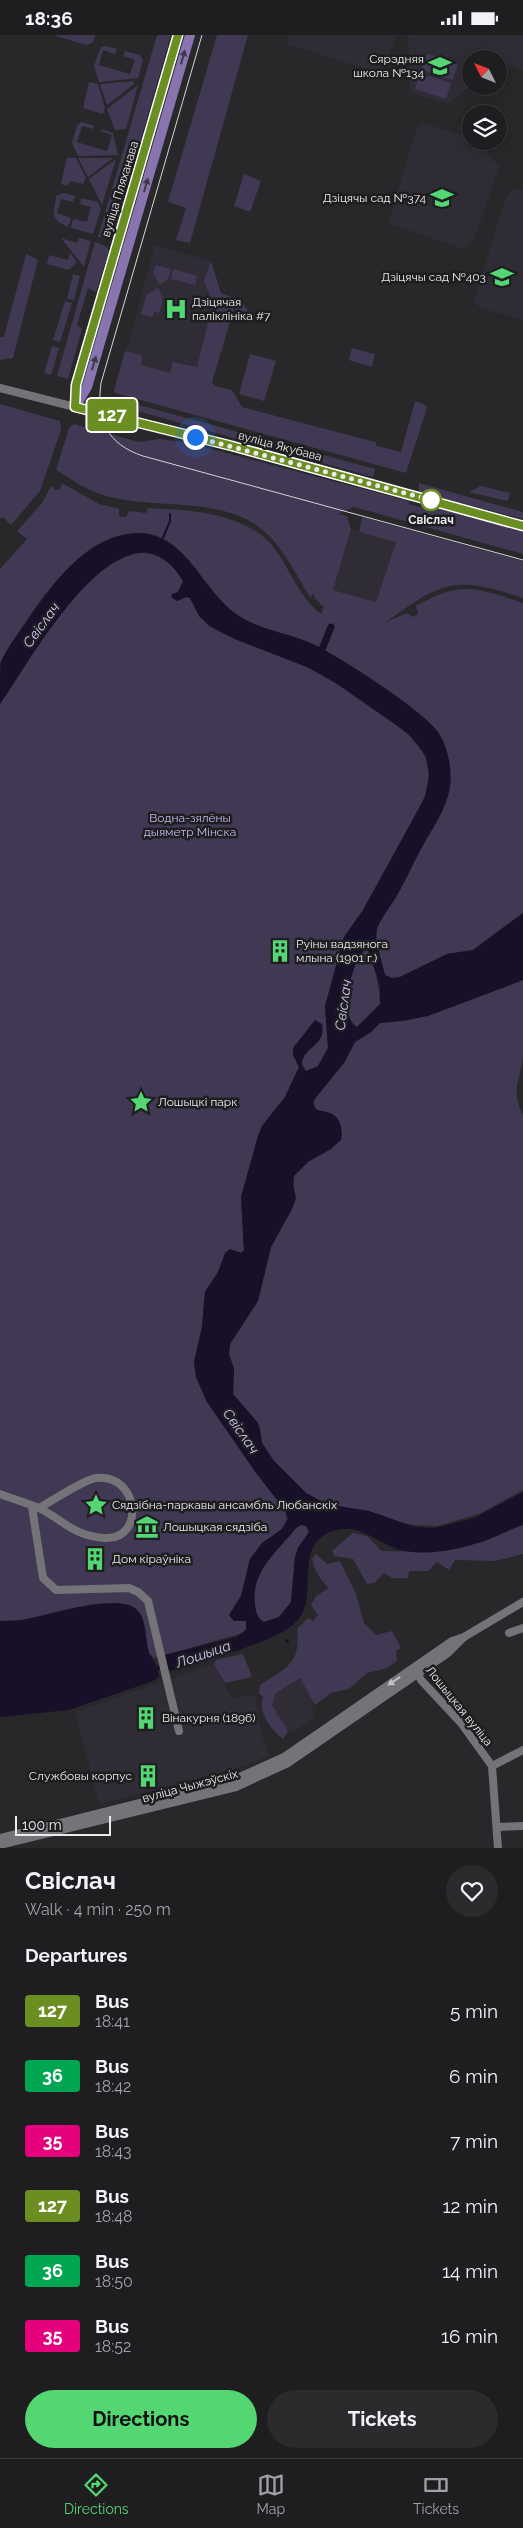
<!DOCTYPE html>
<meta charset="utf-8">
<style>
body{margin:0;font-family:Raleway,sans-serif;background:#2b2a2d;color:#f1f3f6;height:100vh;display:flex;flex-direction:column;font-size:19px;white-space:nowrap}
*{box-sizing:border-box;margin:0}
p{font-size:16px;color:#a1a2a5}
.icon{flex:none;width:28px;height:28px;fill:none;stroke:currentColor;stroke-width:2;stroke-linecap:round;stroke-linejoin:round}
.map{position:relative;height:1813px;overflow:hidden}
.details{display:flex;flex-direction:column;background:#1e1d20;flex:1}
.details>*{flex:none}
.badge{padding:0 10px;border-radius:4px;font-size:18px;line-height:32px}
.needle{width:32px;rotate:312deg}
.buttons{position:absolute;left:462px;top:15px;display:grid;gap:10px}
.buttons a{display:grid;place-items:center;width:45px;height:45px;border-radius:50%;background:#1e1d20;box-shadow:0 2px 12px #0003,0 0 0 1px #3c3b3e;font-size:25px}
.scale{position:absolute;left:15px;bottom:12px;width:96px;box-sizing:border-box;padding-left:5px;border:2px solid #ebebed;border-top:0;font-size:14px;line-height:18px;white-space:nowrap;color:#ebebed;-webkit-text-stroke:4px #1e1e20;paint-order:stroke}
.you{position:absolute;width:25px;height:25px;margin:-12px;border:4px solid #fff;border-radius:50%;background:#1a73e8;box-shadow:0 0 0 8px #1a73e833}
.map>.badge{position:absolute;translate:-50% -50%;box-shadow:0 0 0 2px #fff}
h2{padding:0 25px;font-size:19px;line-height:45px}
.round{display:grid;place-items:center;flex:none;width:52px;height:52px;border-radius:26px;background:#2b2a2d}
.headline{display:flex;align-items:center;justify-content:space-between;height:85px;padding:0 25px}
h1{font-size:24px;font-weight:700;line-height:38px}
.cta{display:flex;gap:10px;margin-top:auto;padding:10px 25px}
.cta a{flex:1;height:58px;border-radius:30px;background:#54d672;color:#111;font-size:20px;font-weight:700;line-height:58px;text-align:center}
.cta a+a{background:#2b2a2d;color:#f1f3f6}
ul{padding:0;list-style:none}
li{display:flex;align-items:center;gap:15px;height:65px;padding:0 25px}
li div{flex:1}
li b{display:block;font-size:19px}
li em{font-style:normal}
li .badge{min-width:55px;font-weight:700;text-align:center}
.status{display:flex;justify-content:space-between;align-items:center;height:35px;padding:0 25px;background:#1e1d20;direction:ltr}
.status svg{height:14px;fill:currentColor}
.menu{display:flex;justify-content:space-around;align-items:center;height:70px;border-top:1px solid #3c3b3e;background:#1e1d20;font-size:14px;color:#a1a2a5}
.menu a{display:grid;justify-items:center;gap:2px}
.menu .active{color:#54d672}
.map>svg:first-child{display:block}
.built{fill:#2f2c35}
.green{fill:#413854}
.water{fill:#181028;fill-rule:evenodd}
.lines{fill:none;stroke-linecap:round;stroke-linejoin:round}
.stream{stroke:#181028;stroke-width:2}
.canal{stroke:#181028;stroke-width:7}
.minor{stroke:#747377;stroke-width:8}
.major{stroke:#8875af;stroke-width:10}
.tram{stroke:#d4d4d6;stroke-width:1}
.oneway{fill:#3e384b}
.oneway2{fill:#c1c1c4}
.line-casing{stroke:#fff;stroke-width:11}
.line{stroke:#6b8e23;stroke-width:8}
.walk{stroke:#ebebed;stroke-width:5;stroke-dasharray:0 9}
.stop-dot{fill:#fff;stroke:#6b8e23;stroke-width:2.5}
.labels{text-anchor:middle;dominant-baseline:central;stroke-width:5;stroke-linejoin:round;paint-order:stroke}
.poi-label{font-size:12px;fill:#ebebed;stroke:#1e1e20;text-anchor:start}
.street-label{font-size:12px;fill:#ebebed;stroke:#1e1e20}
.stop-label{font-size:12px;font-weight:bold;fill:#ebebed;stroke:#1e1e20}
.park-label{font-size:12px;fill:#c6b6ed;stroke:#1e1e20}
.water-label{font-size:14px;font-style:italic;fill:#d3c2fa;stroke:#1e1e20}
</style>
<div class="status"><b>18:36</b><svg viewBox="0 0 49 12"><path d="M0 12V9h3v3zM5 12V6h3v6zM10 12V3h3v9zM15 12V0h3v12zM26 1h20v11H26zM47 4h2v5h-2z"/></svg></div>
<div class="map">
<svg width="523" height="1813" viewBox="0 0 523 1813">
<rect width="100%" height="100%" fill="#28272a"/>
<g class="built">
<path d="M289,0H396L383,39L286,9Z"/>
<path d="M408,0H523V35L499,27V24H471V50L448,69L410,58Z"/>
<path d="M423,88L471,102V106H477L499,132L474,205L463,214L388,188L418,89Z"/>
<path d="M516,153L523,155V285L480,273L474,266L505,165L510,156Z"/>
<path d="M155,210L211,226L206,244L215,268L197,334L173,345L139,336L126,317Z"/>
<path d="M351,494L396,507L376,567L333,555Z"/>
<path d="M213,1629L232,1663L255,1660L262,1701L270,1720L236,1734L99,1769L75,1677Z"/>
<path d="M300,1643L311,1659L314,1684L293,1697L288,1696L272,1670L276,1658Z"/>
</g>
<g class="green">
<path d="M53,0H96L92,8L86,10Z"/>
<path d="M157,0H171L113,201L110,204L98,202Z"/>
<path d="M217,0H248L190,208L176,205L186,173L168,167Z"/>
<path d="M106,11L117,14L115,19L103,15L99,30L130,39L135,25L123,21L125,16L140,20L143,25L138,43L99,47L94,31L101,12Z"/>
<path d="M427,19L458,29L453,45L421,35Z"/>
<path d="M420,38L451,48L446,64L415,54Z"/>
<path d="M134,46V49L107,70L100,49Z"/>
<path d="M89,47L98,49L105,73L103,79L83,73Z"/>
<path d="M138,50L126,94L115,95L107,74Z"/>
<path d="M82,87L94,91L93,94L82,91L77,107L107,116L112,100L101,96L102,94L113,98L118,120L78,121L72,108L77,90Z"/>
<path d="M67,123H76L86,143L83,149L71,146L67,151L61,149Z"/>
<path d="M78,123H113L88,142Z"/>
<path d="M116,124L102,170L89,144Z"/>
<path d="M244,139L261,146L250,177L234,171Z"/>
<path d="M63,158L75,161L73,167L61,164L57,178L71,183L68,192C49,183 54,180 56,161Z"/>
<path d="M81,163L98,167L101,174L93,199L71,193L73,184L87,187L91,172L80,169Z"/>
<path d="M61,203L77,208L79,203L91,206L84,232Z"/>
<path d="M95,207L106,211L109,216L96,257L88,253L77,290L82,294L68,344L57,341Z"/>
<path d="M70,218L77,227L69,235L47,229L49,220L68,225Z"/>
<path d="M26,219L38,225L13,323L0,325V302H4Z"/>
<path d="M211,226L221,258L242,267L249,278L234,274L212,347L215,351L232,355L242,372L375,407L377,411L401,417L415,366L424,369L427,373L406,438L115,358L114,355L125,316L142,320L141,330L170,338L173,327L197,332L213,268L204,246Z"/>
<path d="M156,230L171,234L168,244L159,250L153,237Z"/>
<path d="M173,234L197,241L195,250L171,244Z"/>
<path d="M73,239L80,241L74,265L67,264Z"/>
<path d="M158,253L163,263L159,278L154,277L153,282L141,279L147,259Z"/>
<path d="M65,266L72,268L60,307L53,305Z"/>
<path d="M52,311L59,313L51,340L44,338Z"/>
<path d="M352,313L375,319L372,332L349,325Z"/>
<path d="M250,319L276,326L264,366L239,359Z"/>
<path d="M113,363L375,434L373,442L116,370Z"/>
<path d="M0,369L60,386L61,395L40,456L11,490L3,482L0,484Z"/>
<path d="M74,389L139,407L160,404L189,408L409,466V469L436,476L438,472L523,495V519L354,472L338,479L347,481L351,494L333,555L376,567L396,507L359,497L362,482L523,526V563C455,540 442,546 386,587L407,578L413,582L418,579L416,571C461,545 477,553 523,568V878L473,915L447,919L400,942L392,943L385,940L376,906V898C380,882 393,868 401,853C407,843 411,832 416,821C430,795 454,770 450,738C448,724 446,709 438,697C423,676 338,620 312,609C289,599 260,595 239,581C202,557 186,494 134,498C73,503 29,581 0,628V534L27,504L17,496L42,468L51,451L56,455L60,454L62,448L99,469L119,474V481L126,482L129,476L146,478L148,473C189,475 247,477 275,514C291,536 299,562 321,579L324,572L315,564L313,558L311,563C296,541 285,515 265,497C222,459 154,476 103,460C86,455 71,444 56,435L69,393Z"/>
<path d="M419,448L523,477V484L419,457Z"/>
<path d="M481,451L510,458L508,465L507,466L469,457Z"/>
<path d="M139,518C157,517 176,530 183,547L178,557L173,559L181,565L186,562L190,563L199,581L209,591C239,609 276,618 308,632C333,644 356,661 378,677C415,703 444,723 420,772L363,875L344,902L325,971L328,1013L318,1031L306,1036L301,1027L308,1016L312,987L305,1001L295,1010L293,1020L299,1032L285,1062L262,1091L258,1101L241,1162L244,1215L241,1218L230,1214L226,1218L218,1237L205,1257L202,1292L194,1327L196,1342L207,1367L264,1448L285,1475L287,1487L278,1498L262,1508L250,1524L241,1561L229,1580L234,1586H246L247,1592L243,1598L154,1623L149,1618L141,1579L93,1571L21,1585L0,1586V669C35,620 75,533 139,518Z"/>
<path d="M366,915C374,920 380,958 380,969L357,992C339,984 350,923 366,915Z"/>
<path d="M523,945C523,967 523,1002 523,1023C519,1048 511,1056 523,1080V1455L479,1479L437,1491L414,1490L398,1487L382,1480L326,1469L306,1458L274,1426L262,1408L260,1392L254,1383L233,1359L234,1334L229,1319L230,1309L258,1266L271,1212L293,1172L294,1141C305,1121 332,1120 342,1100C339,1079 333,1082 316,1074L313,1070L314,1065L344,1028L355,1007L368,999L380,988L449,973Z"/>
<path d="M301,1490L306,1491L309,1497L298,1513L295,1522L291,1567L279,1582L264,1587C257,1583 256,1578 255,1570C250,1537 277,1517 296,1493Z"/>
<path d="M523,1490V1519L495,1526L455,1525L449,1535L437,1527L428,1536H409L408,1543H392L384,1538L374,1548L367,1549L353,1524L334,1521L332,1516L353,1498L367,1501L382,1516L427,1517L457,1513L482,1507Z"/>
<path d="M316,1519L327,1529L340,1526L356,1559L364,1588L376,1600L392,1596L401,1613L396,1616L397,1626L387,1633L367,1638L349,1654L331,1658L315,1670L300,1643L276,1658L272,1670L288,1696L283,1704C270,1694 258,1677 263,1661L259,1659L260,1650C286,1633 301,1629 297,1594L308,1583L313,1586L318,1580L311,1570L316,1561L329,1553C320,1545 315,1536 312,1524Z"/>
<path d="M243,1619L252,1642L225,1648L214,1630L216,1625Z"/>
</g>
<path class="water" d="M142,498C193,505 202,561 244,584C266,596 292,599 315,610C341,623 423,675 438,697C449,713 454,741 448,760C442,780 431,796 421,814C414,826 409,839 402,851C395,866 384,878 377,893L376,906L385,940L392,943L400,942L447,919L473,915L523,878V945L428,981L403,986L380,988L371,997L355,1007L344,1028L316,1062L313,1068L316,1074C322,1077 327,1076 332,1079C341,1083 343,1096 341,1105L331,1114L308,1127L294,1141L293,1149L296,1163L293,1172L271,1212L258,1266L230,1309L229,1319L234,1334L233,1359L258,1388L262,1408L274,1426L306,1458L326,1469L369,1476L415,1492L435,1493L474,1483L523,1457V1490C512,1493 502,1499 492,1503C466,1513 433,1521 406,1516C378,1512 360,1483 328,1498C293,1515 320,1562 297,1586C276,1608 204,1625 174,1635L169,1636L168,1633L158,1635L159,1642L153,1646L69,1675L0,1682V1586C9,1586 18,1586 27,1584C49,1580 124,1555 139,1577C147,1588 145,1605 149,1618C151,1623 155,1625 156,1631L167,1629L165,1620L236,1602L246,1595V1586H234L229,1580L241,1561L250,1524L262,1508L282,1494L288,1483L285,1475L256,1438L207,1367L196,1342L194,1327L202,1292L205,1257L218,1237L225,1218L230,1214L241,1218L244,1215L241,1162L258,1101L262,1091L285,1062L299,1032L293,1020V1013L315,985L322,989C327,1012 300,1012 302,1031L306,1036L318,1031L328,1013L325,971L344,902L363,875L425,762L429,741L426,721L409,699L337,649L309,633L235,604L210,591L199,581L190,563L186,562L177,566L171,562L172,559L178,557L183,546C126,448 28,630 0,669C0,657 0,637 1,627C7,612 19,598 28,585C56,545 88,498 142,498ZM368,915L380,951V969L357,992C338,983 352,928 363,916ZM301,1490L306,1491L309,1497L298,1513L295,1522L291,1567L279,1582L264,1587C257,1583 256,1578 255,1570C250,1537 277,1517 296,1493Z"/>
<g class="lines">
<g class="stream">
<path d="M162,505L170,486V479"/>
<path d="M286,1605L288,1607"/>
</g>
<path class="canal" d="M319,622L331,592"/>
<g class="minor">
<path d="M0,353L75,372"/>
<path d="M0,1459C13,1464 27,1468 39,1473C63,1485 75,1502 105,1503C146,1505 139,1438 96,1443C83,1445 52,1466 39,1473"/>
<path d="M32,1472L43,1543L56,1555L129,1553L138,1557L148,1566L179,1696"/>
<path d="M509,1598L523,1593"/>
<path d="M416,1635L421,1645L461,1688L492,1731L498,1813"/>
<path d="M492,1731L523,1715"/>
<path d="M497,1792L523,1791"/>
<path d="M0,1803L235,1744L284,1722L452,1606L464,1602L523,1567"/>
<path d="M0,1810L236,1752L288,1728L448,1618L464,1602"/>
</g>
<g class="major">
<path d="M75,369L76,350L178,0"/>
<path d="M75,372L232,411L523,491"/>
<path d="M75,372L87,352L190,0"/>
</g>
<path class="tram" d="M202,0L101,348C96,385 107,409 143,421L523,525"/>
</g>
<defs><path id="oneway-solid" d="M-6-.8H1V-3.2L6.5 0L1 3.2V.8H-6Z" transform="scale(1.25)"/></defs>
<g class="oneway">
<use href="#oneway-solid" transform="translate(183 22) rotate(-74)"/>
<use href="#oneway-solid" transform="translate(146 150) rotate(-74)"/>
<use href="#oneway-solid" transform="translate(94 328) rotate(-74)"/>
</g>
<use class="oneway2" href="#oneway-solid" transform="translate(394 1646) rotate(146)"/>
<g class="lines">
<defs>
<path id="line" d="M178,0L76,350L75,372L232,411L523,491"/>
</defs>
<use href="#line" class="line-casing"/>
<use href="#line" class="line"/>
<path class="walk" d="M195,402L431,465"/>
</g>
<defs>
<symbol id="school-bare" viewBox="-9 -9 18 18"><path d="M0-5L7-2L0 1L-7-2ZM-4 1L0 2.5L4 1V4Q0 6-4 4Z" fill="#54d672" stroke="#1e1e20" stroke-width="2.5" paint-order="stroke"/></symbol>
<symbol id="hospital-bare" viewBox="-9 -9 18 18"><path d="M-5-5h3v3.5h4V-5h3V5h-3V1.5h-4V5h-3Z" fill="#54d672" stroke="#1e1e20" stroke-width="2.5" paint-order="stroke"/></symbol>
<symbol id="building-bare" viewBox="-9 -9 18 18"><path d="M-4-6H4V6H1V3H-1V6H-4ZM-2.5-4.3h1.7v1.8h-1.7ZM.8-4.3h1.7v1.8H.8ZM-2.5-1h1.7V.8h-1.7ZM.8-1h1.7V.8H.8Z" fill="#54d672" stroke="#1e1e20" stroke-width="2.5" paint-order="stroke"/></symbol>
<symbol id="sight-bare" viewBox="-9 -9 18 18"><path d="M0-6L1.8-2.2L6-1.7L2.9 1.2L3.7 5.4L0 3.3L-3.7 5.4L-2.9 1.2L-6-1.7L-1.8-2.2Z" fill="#54d672" stroke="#1e1e20" stroke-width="2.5" paint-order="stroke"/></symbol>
<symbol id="museum-bare" viewBox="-9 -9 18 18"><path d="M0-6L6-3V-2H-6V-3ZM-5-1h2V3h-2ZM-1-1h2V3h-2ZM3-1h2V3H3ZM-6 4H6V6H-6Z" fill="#54d672" stroke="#1e1e20" stroke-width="2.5" paint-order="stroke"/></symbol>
</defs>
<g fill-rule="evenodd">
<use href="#school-bare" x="424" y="15" width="32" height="32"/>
<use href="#school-bare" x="426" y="147" width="32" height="32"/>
<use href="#school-bare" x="486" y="226" width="32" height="32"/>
<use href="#hospital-bare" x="160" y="258" width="32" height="32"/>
<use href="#building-bare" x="264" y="900" width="32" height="32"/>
<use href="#sight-bare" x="125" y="1051" width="32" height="32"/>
<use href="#sight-bare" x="80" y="1454" width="32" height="32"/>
<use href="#museum-bare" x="131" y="1476" width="32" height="32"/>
<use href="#building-bare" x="79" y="1508" width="32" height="32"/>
<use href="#building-bare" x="130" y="1667" width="32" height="32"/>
<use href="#building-bare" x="132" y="1725" width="32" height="32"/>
</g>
<circle class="stop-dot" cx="431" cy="465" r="10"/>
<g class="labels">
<g class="poi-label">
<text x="424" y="24" text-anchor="end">Сярэдняя<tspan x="424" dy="14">школа №134</tspan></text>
<text x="426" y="163" text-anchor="end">Дзіцячы сад №374</text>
<text x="486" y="242" text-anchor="end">Дзіцячы сад №403</text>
<text x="192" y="267">Дзіцячая<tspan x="192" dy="14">паліклініка #7</tspan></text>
<text x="296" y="909">Руіны вадзянога<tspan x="296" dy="14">млына (1901 г.)</tspan></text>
<text x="158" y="1067">Лошыцкі парк</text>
<text x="112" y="1470">Сядзібна-паркавы ансамбль Любанскіх</text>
<text x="163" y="1492">Лошыцкая сядзіба</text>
<text x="112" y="1524">Дом кіраўніка</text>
<text x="162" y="1683">Вінакурня (1896)</text>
<text x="132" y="1741" text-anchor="end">Службовы корпус</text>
</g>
<g class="street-label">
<text transform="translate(120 154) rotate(-73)">вуліца Пляханава</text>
<text transform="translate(280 411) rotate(15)">вуліца Якубава</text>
<text transform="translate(459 1671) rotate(51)">Лошыцкая вуліца</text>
<text transform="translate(190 1751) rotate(-15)">вуліца Чыжэўскіх</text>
</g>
<g class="stop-label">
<text x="431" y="485">Свіслач</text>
</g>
<g class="park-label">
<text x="190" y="783">Водна-зялёны<tspan x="190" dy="14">дыяметр Мінска</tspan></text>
</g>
<g class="water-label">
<text transform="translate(41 590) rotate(-54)">Свіслач</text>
<text transform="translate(343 970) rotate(-82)">Свіслач</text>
<text transform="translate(241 1396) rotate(55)">Свіслач</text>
<text transform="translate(203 1619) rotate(-19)">Лошыца</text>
</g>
</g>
</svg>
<div class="buttons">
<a><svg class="needle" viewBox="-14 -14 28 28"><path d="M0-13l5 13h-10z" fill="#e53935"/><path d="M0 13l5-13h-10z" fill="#a1a2a5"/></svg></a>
<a><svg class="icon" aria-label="layers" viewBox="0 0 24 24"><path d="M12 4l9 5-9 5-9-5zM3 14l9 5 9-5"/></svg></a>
</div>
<div class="scale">100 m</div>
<div class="you" style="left:195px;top:402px"></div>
<b class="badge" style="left:112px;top:380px;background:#6b8e23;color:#fff">127</b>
</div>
<section class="details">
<div class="headline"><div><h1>Свіслач</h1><p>Walk · 4 min · 250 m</p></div><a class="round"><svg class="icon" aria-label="heart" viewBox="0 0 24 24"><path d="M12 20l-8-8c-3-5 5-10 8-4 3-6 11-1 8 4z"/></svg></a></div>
<h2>Departures</h2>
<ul>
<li><span class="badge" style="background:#6b8e23;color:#fff">127</span><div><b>Bus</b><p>18:41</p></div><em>5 min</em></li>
<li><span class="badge" style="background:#00a651;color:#fff">36</span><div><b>Bus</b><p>18:42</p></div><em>6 min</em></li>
<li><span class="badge" style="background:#e6007e;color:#fff">35</span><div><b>Bus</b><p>18:43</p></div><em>7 min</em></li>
<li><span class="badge" style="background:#6b8e23;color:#fff">127</span><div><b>Bus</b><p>18:48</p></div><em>12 min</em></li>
<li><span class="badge" style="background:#00a651;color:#fff">36</span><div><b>Bus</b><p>18:50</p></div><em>14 min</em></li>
<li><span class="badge" style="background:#e6007e;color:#fff">35</span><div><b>Bus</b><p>18:52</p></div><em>16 min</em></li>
</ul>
<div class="cta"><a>Directions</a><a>Tickets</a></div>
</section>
<nav class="menu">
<a class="active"><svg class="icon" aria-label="directions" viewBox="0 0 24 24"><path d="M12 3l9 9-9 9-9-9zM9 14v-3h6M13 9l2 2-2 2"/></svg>Directions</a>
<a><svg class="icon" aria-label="map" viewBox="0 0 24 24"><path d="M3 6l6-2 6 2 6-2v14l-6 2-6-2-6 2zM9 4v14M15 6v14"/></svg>Map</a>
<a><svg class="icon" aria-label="tickets" viewBox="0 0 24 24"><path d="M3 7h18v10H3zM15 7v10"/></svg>Tickets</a>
</nav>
